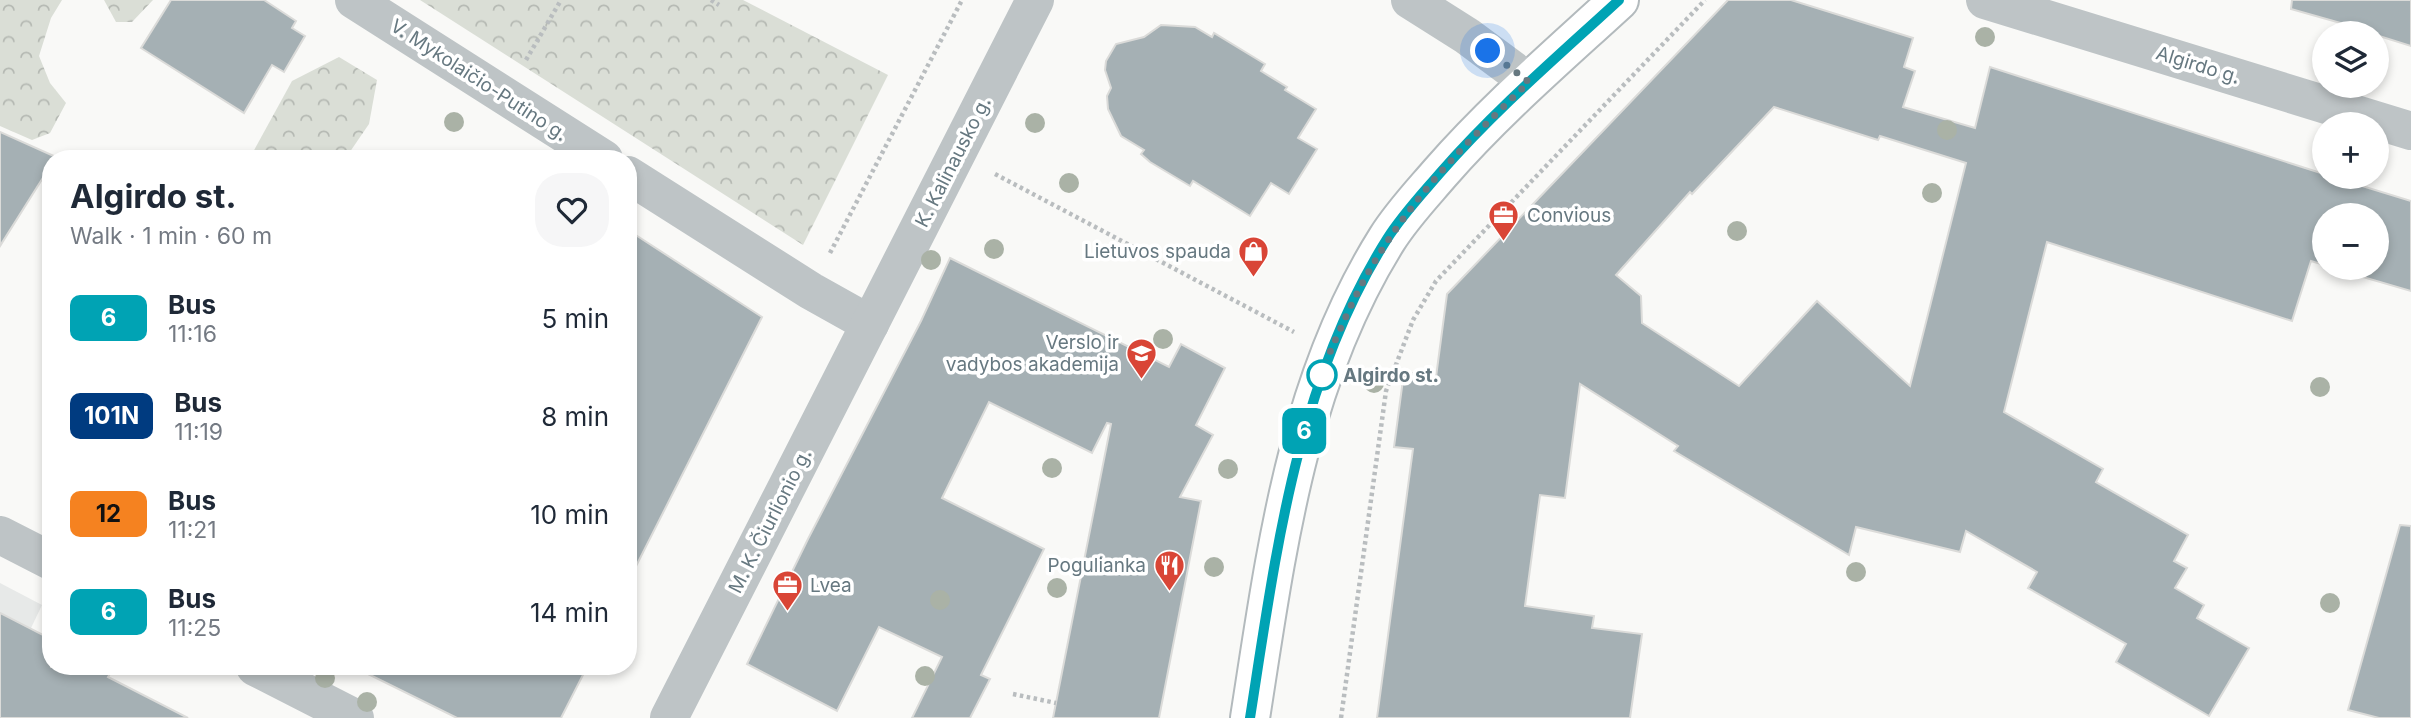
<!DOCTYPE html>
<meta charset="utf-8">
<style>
body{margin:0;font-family:Inter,sans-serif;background:#f6f6f7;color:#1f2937;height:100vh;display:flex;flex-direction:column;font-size:26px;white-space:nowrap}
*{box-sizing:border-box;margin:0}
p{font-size:23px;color:#747a83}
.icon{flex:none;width:38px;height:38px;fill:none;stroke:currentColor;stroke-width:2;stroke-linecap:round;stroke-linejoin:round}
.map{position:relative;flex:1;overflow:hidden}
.details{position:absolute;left:42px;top:150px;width:595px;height:525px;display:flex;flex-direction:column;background:#fff;border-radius:28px;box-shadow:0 4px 10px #0003}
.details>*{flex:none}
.badge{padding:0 14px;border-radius:10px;font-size:24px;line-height:46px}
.controls{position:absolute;left:2312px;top:21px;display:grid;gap:14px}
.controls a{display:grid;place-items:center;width:77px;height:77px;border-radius:50%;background:#fff;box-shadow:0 4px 10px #0003;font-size:35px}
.you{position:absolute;width:35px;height:35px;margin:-18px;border:5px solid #fff;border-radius:50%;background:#1a73e8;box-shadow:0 0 0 10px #1a73e833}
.map>.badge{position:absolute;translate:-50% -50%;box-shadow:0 0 0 4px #fff}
.round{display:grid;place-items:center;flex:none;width:74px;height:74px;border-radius:28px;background:#f6f6f7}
.headline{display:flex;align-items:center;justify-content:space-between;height:119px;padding:0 28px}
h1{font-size:33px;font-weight:700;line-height:52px}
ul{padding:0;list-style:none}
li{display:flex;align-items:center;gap:21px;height:98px;padding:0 28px}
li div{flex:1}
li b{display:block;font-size:26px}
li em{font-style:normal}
li .badge{min-width:77px;font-weight:700;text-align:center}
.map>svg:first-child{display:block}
.built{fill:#e7e9e8}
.forest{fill:url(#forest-crowns)}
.building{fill:#a5b0b4;stroke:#dbdbd9;stroke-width:2;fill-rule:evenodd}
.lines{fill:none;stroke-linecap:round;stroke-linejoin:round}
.secondary-casing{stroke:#b3babd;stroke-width:42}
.path{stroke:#b9bdbf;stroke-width:4.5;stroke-dasharray:3.5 3.5;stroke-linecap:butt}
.minor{stroke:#bec4c6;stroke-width:38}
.secondary{stroke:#fff;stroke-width:38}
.tree{fill:#aab2a6}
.line-casing{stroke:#fff;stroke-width:16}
.line{stroke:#00a3b4;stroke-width:10}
.walk{stroke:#667880;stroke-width:7;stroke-dasharray:0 12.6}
.stop-dot{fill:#fff;stroke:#00a3b4;stroke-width:3.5}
.labels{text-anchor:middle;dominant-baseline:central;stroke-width:7;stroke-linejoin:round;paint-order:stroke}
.street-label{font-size:19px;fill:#667880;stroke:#fff}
.poi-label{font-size:19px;fill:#667880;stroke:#fff;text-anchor:end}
.stop-label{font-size:19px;font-weight:bold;fill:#667880;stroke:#fff;text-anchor:start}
</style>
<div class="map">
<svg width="2411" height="718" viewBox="0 0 2411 718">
<defs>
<pattern id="forest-crowns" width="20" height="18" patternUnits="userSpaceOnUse" patternTransform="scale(1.75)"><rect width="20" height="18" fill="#daded6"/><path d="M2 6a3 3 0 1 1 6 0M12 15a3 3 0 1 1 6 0" fill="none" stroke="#b5b9b3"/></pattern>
</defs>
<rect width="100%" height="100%" fill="#f9f9f7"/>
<path class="built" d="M0,583L42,605L0,693Z"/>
<g class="forest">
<path d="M0,0H62L51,18L39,56L50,83L66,103L50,133L32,140L0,126Z"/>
<path d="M104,0H153L132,22H116Z"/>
<path d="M420,0H743L888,75L803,245Z"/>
<path d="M339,57L377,80L369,124L345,159H252V154L292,81Z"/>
</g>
<g class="building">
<path d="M171,0H264L296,21L292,28L305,36L284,72L272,65L244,113L141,48Z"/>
<path d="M1728,0H1791L1913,38L1904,67L1915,71L1903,107L1975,128L1990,67L2324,174V177H2333L2411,201V291L2332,268H2376V215H2324V265L2311,261L2292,321L2047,242L2004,412L2103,469L2096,482L2188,535L2174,561L2187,568L2175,588L2204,605L2197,618L2249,648L2209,716L2116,662L2126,644L2028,588L2037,572L1966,531L1960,552L1856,527L1849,555L1674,451L1678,446L1580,384L1565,498L1540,495L1525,606L1594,616L1592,628L1642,634L1630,718H1377L1413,449L1394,447L1404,372L1436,377L1447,294ZM1774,107L1878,140L1880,136L1966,163L1910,386L1817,301L1739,386L1642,323L1641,296L1616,275L1690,192L1692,194Z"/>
<path d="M2292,0H2411V46L2376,35V33L2291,9Z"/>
<path d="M1161,25L1195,27L1212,37L1214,33L1265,64L1261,71L1287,87L1285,90L1316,109L1298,138L1317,149L1289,194L1271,183L1250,216L1193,181L1190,186L1150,162L1141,154L1144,150L1121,136L1108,109L1107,96L1111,88L1105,70L1106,61L1116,44L1144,37Z"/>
<path d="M0,132L56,157L51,159V165L0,246Z"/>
<path d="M628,230L762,317L628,582Z"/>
<path d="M950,258L1169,367L1181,344L1225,368L1196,425L1213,435L1180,497L1201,501L1159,718H1053L1111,424L1107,423L1092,453L989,402L942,498L1044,549L981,675L990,679L970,718H912L942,657L879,627L837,711L747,664L808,539L921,321Z"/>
<path d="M2400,525L2411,526V718H2379L2348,710Z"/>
<path d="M0,613L51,639V667H114L108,677L188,718H0Z"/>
<path d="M354,667H587L561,718H457Z"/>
</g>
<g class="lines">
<defs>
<path id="secondary" d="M1250,718C1276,553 1296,384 1387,239C1402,215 1422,194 1440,173C1495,110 1558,56 1619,0"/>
</defs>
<use href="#secondary" class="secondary-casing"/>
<g class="path">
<path d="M711,0L719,5"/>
<path d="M526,60L561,0"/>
<path d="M995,174L1294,332"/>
<path d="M830,253L962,0"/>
<path d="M1013,694L1056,703"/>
<path d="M1341,718L1386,391L1413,320L1436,281L1705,0"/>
</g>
<g class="minor">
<path d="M354,0L604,159"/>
<path d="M1410,0L1467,36L1529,82"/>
<path d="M1985,0L2411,131"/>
<path d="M628,175L811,291L870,324"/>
<path d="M0,535L51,561"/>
<path d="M255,667L355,718"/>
<path d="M669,718L1035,0"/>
</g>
<use href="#secondary" class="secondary"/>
</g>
<g class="tree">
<circle cx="1985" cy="37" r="10"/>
<circle cx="454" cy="122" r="10"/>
<circle cx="1035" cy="123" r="10"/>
<circle cx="1947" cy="130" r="10"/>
<circle cx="1069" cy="183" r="10"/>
<circle cx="1932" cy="193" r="10"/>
<circle cx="1737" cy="231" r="10"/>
<circle cx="994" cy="249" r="10"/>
<circle cx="931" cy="260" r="10"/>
<circle cx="1163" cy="339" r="10"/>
<circle cx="1374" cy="383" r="10"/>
<circle cx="2320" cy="387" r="10"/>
<circle cx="1052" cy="468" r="10"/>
<circle cx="1228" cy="469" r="10"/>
<circle cx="1214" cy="567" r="10"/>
<circle cx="1856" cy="572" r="10"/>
<circle cx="1057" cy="588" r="10"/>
<circle cx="940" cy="600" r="10"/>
<circle cx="2330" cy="603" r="10"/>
<circle cx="925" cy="676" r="10"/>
<circle cx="325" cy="678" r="10"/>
<circle cx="367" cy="702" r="10"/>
</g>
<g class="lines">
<defs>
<path id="line" d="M1250,718C1276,553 1296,383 1387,239C1402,215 1422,194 1440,173C1495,110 1558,56 1619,0"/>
</defs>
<use href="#line" class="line-casing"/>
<use href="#line" class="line"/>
<path class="walk" d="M1322,375C1327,356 1336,339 1344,321C1388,221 1452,156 1529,82L1488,51"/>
</g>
<defs>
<symbol id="office-pin" viewBox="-11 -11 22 30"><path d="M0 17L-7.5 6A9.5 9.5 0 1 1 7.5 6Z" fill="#d94536" stroke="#fff"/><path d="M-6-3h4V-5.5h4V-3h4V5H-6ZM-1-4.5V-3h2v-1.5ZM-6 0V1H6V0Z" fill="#fff"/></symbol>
<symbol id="shop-pin" viewBox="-11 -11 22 30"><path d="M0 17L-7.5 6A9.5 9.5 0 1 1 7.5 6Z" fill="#d94536" stroke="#fff"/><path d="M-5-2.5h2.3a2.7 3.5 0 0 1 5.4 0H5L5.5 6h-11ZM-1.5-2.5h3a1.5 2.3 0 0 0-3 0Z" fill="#fff"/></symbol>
<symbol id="university-pin" viewBox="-11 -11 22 30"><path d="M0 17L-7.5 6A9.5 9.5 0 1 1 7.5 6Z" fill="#d94536" stroke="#fff"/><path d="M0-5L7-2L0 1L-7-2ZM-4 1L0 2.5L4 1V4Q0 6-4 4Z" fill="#fff"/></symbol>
<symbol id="restaurant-pin" viewBox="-11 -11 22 30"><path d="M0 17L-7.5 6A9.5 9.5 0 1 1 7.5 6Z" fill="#d94536" stroke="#fff"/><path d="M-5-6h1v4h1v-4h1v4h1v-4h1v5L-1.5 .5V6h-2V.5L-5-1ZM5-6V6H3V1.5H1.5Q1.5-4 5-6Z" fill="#fff"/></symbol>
</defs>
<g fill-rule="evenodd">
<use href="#office-pin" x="1486" y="198" width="35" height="47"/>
<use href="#shop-pin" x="1236" y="234" width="35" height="47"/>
<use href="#university-pin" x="1124" y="336" width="35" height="47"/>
<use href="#restaurant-pin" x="1152" y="548" width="35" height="47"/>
<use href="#office-pin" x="770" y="568" width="35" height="47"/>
</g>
<circle class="stop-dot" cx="1322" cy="375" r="14"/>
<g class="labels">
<g class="street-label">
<text transform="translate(2198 65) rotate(17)">Algirdo g.</text>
<text transform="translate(479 80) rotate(33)">V. Mykolaičio-Putino g.</text>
<text transform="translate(953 162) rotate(-63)">K. Kalinausko g.</text>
<text transform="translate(770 521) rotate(-63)">M. K. Čiurlionio g.</text>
</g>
<g class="poi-label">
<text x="1527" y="215" text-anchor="start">Convious</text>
<text x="1231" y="251">Lietuvos spauda</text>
<text x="1119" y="342">Verslo ir<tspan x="1119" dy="22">vadybos akademija</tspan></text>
<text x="1146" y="565">Pogulianka</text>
<text x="810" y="585" text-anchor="start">Lvea</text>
</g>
<g class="stop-label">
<text x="1343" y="375">Algirdo st.</text>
</g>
</g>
</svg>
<div class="controls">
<a><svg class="icon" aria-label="layers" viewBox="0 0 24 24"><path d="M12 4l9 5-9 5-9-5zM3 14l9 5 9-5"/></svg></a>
<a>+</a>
<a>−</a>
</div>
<div class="you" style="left:1488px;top:51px"></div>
<b class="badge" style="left:1304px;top:431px;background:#00a3b4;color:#fff">6</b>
<section class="details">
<div class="headline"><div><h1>Algirdo st.</h1><p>Walk · 1 min · 60 m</p></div><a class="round"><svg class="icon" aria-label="heart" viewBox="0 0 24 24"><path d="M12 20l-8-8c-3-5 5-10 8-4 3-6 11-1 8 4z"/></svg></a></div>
<ul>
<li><span class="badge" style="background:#00a3b4;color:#fff">6</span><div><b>Bus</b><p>11:16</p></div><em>5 min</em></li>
<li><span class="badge" style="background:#003b80;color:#fff">101N</span><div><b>Bus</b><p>11:19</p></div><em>8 min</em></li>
<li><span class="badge" style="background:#f58220;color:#111">12</span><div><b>Bus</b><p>11:21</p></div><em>10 min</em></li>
<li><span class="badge" style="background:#00a3b4;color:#fff">6</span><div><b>Bus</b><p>11:25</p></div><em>14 min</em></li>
</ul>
</section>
</div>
